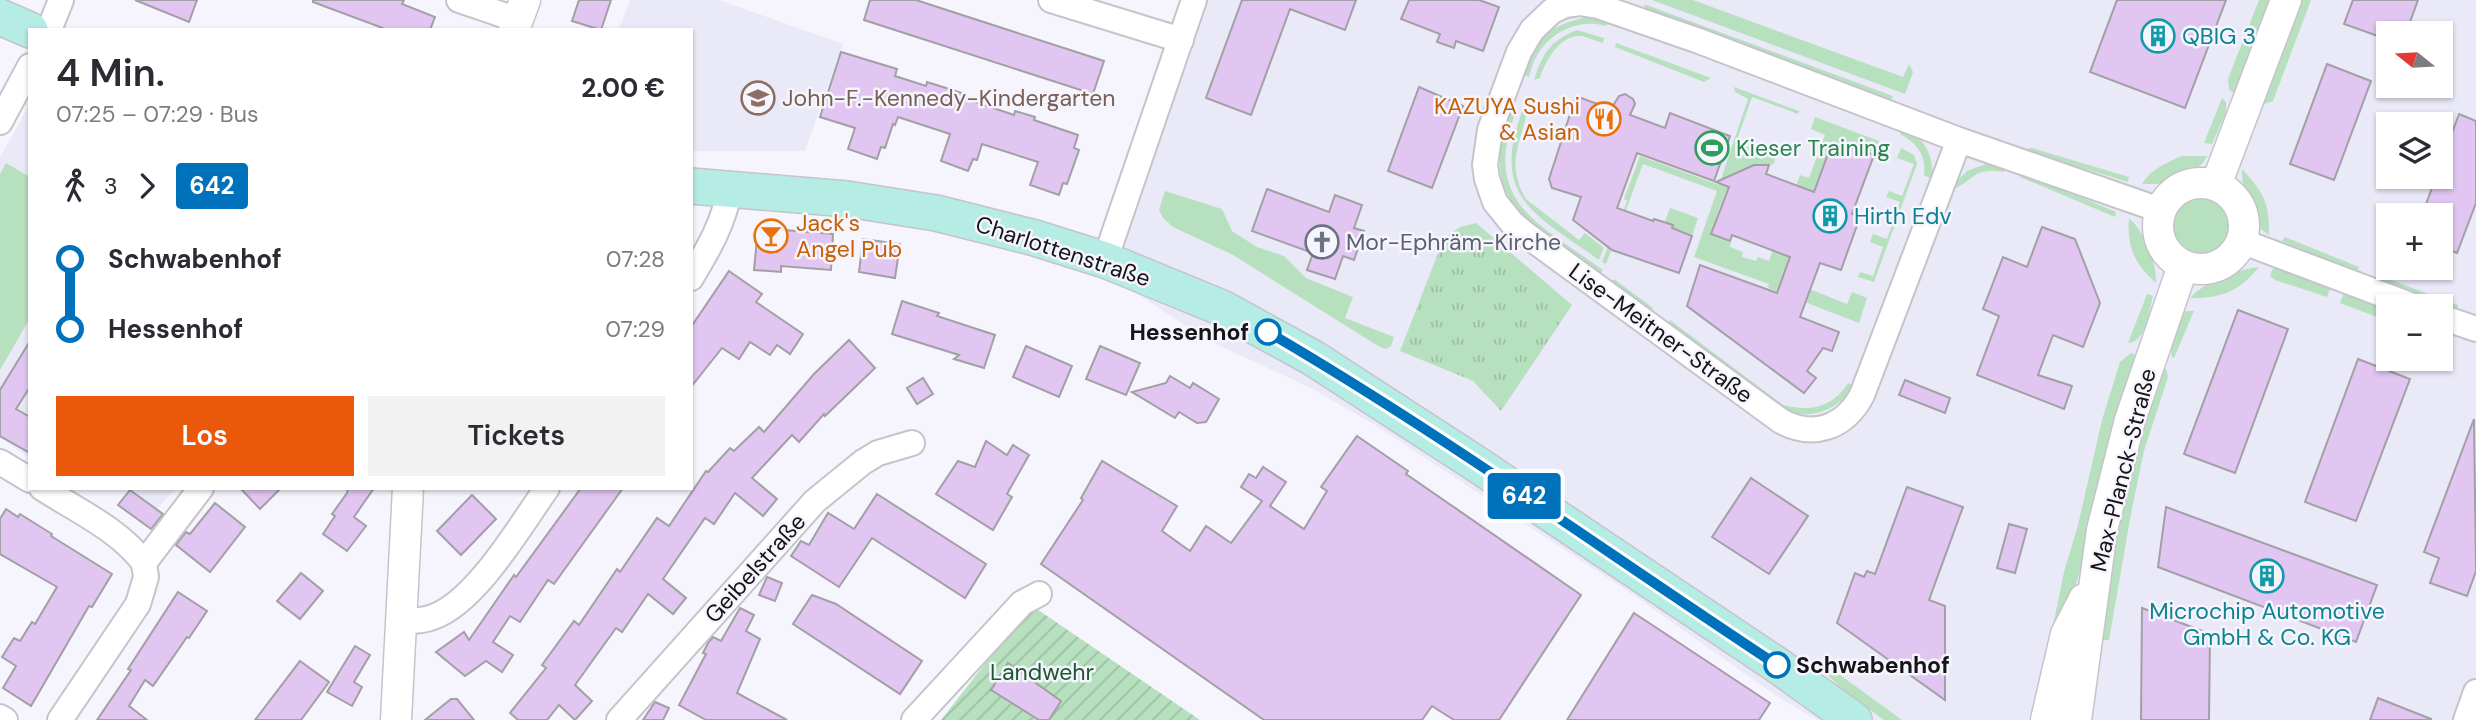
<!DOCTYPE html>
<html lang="de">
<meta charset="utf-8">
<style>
body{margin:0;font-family:"DM Sans",sans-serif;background:#f2f2f3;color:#2b2b33;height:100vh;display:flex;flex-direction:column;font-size:26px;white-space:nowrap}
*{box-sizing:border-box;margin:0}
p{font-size:23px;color:#7c7c81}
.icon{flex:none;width:38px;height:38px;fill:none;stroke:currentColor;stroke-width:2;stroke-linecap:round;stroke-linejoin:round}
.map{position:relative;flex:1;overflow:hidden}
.panel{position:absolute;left:28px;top:28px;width:665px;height:462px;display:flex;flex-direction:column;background:#fff;border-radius:0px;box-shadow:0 2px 5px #0004}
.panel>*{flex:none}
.badge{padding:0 14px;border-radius:5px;font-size:24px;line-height:46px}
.needle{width:46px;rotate:288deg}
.fabs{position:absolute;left:2376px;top:21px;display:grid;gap:14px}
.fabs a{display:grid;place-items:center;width:77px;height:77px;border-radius:0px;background:#fff;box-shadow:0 2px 5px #0004;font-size:35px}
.map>.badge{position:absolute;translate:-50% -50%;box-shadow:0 0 0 4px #fff}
.legs{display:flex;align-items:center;gap:10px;height:77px;padding:0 28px;font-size:23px}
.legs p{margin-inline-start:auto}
.summary{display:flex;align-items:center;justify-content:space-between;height:119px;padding:0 28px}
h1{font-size:38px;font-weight:600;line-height:52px}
.button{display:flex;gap:14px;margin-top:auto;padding:14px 28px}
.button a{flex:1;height:80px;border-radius:0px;background:#ea580c;color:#fff;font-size:28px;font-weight:600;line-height:80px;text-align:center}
.button a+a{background:#f2f2f3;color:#2b2b33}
ul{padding:0 28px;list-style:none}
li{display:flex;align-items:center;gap:24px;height:70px;font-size:26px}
li i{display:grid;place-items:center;width:10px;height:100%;margin:0 9px;background:currentColor}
li i::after{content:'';width:18px;height:18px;margin:-9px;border:5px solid;border-radius:50%;background:#fff}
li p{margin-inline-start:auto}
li:first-child i{background:linear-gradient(#0000 50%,currentColor 0)}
li:last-child i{background:linear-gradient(currentColor 50%,#0000 0)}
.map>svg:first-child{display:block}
.built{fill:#eae9f8;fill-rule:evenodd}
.grass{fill:#b7e0bf}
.park{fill:url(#park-tufts)}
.garden{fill:url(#garden-furrows)}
.building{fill:#e0c6f1;stroke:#a29fa5;stroke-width:2}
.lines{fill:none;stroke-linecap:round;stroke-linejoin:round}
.minor-casing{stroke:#c5c4cb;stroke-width:28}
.tertiary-casing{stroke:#c5c4cb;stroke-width:33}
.secondary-casing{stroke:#c5c4cb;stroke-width:38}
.minor{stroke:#fff;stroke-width:24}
.tertiary{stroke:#fff;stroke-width:30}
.secondary{stroke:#b5ece3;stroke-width:35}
.line-1-casing{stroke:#fff;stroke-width:16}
.line-1{stroke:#0072bc;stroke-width:10}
.stop-1-dot{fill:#fff;stroke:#0072bc;stroke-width:3.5}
.labels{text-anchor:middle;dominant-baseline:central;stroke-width:5;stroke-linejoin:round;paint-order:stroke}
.culture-label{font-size:23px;fill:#0d838f;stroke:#f6f5fd;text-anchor:start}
.education-label{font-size:23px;fill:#785e54;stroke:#f6f5fd;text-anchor:start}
.food-label{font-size:23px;fill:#c56008;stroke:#f6f5fd;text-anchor:end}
.leisure-label{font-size:23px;fill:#27864d;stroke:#f6f5fd;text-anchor:start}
.worship-label{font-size:23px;fill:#5b616d;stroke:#f6f5fd;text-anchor:start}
.street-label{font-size:23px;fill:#151517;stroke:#f6f5fd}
.stop-label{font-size:23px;font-weight:bold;fill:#151517;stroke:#f6f5fd;text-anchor:end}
.park-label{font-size:23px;fill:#1b5a30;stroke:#f6f5fd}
</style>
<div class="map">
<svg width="2476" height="720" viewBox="0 0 2476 720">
<defs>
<pattern id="park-tufts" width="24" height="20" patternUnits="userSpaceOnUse" patternTransform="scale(1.75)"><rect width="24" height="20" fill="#b7e0bf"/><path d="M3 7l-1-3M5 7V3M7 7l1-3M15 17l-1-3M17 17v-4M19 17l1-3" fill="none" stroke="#9cbfa3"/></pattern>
<pattern id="garden-furrows" width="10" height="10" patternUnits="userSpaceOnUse" patternTransform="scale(1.75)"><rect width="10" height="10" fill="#b7e0bf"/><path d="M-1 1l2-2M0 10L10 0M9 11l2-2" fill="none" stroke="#9cbfa3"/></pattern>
</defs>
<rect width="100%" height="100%" fill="#f6f5fd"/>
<g class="built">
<path d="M630,0H719L843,44L805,151H691V30H619Z"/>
<path d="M1181,0H2476V720H1817L1778,697L1632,594L1375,425L1311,388L1207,340L1095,266ZM2389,33H2441V86H2389ZM2389,124H2441V177H2389ZM2389,215H2441V268H2389ZM2389,306H2441V359H2389Z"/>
<path d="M30,104V458L0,438V157Z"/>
<path d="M130,488H176L157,509Z"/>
</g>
<g class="grass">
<path d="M1652,0H1693L1903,77L1909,64L1913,72L1905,94Z"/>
<path d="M2259,0H2271L2234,93L2229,90L2228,79Z"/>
<path d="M2298,0H2311L2273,101L2261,105Z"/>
<path d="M1644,4L1893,96L1891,101L1646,11Z"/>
<path d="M1587,17L1611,21L1605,26C1581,18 1549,32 1537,56C1533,62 1531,70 1529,77L1523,74C1535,38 1550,25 1587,17Z"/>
<path d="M1577,30L1604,38L1603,43C1596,41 1588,37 1581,36C1560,34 1545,61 1540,78L1534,80C1542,54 1551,40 1577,30Z"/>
<path d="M1616,43L1711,78L1704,82L1615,47Z"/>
<path d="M1734,87L1799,111L1798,114L1752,97L1736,143L1776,157L1773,165L1770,164L1769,167C1730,157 1721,206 1711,233L1731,243L1730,247L1743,252L1742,257L1756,261L1758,257L1769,261L1800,175L1809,178L1825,135L1811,129L1815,117L1879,141L1874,155L1847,145L1845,148L1832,143L1782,278L1847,304L1852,292L1867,298L1859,323L1768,288L1769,284L1694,257L1717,191L1643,164L1606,264L1602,262L1614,231H1616L1627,201L1624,199L1640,156L1719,185L1748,99L1735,92Z"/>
<path d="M2222,98L2226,102V112L2212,144L2204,143Z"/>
<path d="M1515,107L1517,109C1480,202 1537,222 1603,270L1599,275C1534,226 1474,202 1511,109Z"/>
<path d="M1523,109L1526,116C1518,149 1507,166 1526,199L1579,240L1585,233L1604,248L1599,260C1535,214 1489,198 1523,109Z"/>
<path d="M1901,130C1923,133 1935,157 1932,178L1924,176C1927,156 1917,143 1900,134Z"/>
<path d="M1901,148L1914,155L1917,164L1874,282L1858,277L1860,272L1873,276L1883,247L1870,242L1873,234L1887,239L1900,202L1886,197L1889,191L1902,196L1914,164L1897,158Z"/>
<path d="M2028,148H2032L2129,177L2128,182L2027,151Z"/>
<path d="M2182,156H2207L2203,163L2194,170L2178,174L2159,184H2142C2151,169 2166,163 2182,156Z"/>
<path d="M6,163L30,177V318L0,370V174Z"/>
<path d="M1986,164L2007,167L2003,172C1974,168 1976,178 1956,188L1955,183L1967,171Z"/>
<path d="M2242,169C2263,192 2270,203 2269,235L2258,227L2251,203L2243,192Z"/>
<path d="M2019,171L2116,212L2115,217L2020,177Z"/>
<path d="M1165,191L1222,209L1232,231L1257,247L1284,256L1306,278L1353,297L1345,318L1394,337L1391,346L1386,349L1378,346L1233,255L1173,227L1163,218L1159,210Z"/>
<circle cx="2199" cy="227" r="30"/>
<path d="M1670,208L1698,218L1692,236L1672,228L1673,225L1665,222Z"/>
<path d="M2129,218C2145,233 2156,260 2156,283C2134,263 2127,247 2129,218Z"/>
<path d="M2285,237L2359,267L2357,273L2282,241Z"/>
<path d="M2259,267C2238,292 2223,298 2190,298C2207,280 2235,270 2259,267Z"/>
<path d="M2273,268L2331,286L2327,297L2275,280L2270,276Z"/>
<path d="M2378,275L2458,305V311L2376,280Z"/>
<path d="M1614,279L1653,308L1650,313L1610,284Z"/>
<path d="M2345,291L2389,307L2385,320L2340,303Z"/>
<path d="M2147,294L2153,296C2149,310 2146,342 2128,343Z"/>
<path d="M2184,311H2194L2174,358L2172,357L2170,344Z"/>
<path d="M1670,320L1783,405C1810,412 1832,408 1848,383L1854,386C1838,410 1812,420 1785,411L1667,325Z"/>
<path d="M2131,353L2135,354L2106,456L2083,562L2035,713L2064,572L2078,525L2102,420L2120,362Z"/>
<path d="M2162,365L2166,369L2168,377L2144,451L2132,508L2109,640H2103L2100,625L2123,483Z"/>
<path d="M1825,665L1829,667L1902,720H1884L1845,691L1822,670Z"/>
</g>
<path class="park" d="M1476,223L1572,305L1501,411L1473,381L1400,351L1444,238L1460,227Z"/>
<path class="garden" d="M1031,605L1200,720H941Z"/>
<g class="building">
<path d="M135,0H197L189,22Z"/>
<path d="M313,0H404L402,4L435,17L430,30H388L313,2Z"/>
<path d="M579,0H611L601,30L572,21Z"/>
<path d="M870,0H916L1104,61L1093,94L864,20Z"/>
<path d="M1242,0H1356L1345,30L1290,9L1251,115L1206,98Z"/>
<path d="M1409,0H1479L1499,7L1483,51L1456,41L1454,48L1437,42L1440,34L1401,19Z"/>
<path d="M2117,0H2226L2185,108L2090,72Z"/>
<path d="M2353,0H2418L2406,33H2389V40L2344,24Z"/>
<path d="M841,52L897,69L895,76L926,86L927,82L965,94L964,98L1014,115L1015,111L1035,117L1034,120L1078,135L1074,148L1079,150L1067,184L1063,183L1059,195L1030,185L1038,162L982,144L977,160L973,159L968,171L941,161L950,134L898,117L895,125L893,124L885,148L881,147L877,159L848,149L855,128L820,117Z"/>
<path d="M2327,64L2371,81L2334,180L2290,164Z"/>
<path d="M1419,87L1463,106L1432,188L1388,171Z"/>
<path d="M1625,94L1633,99L1635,104L1630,115L1665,128L1670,113L1730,136L1714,181L1637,153L1617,208L1653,221L1654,219L1673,225L1672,228L1692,236L1679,273L1612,250L1573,220L1581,197L1552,188L1549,179L1576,96L1611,109L1619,96Z"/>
<path d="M2459,114L2476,121V203L2457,253L2441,247V215H2422L2436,177H2441V163Z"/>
<path d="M1832,143L1845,148L1846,145L1874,155L1852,214L1860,217L1841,270L1820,263L1800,317L1839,332L1832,351L1823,348L1807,371L1816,378L1804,393L1687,306L1700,265L1777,293L1790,257L1732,235L1730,241L1711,234L1729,187L1716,182L1754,165H1769L1766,174L1814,192Z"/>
<path d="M1267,189L1329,212L1335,195L1362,205L1354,228L1364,231L1354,260L1343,256L1335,279L1307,270L1313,253L1252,231Z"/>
<path d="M2042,227L2075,239L2100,303L2083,347L2053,335L2038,375L2072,386L2064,409L1977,375L1999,316L1983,309L2003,257L2027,267Z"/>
<path d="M758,228L833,234L831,270L781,266V272L754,270Z"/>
<path d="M863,239L900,244L895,278L859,272Z"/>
<path d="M729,271L762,294L756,302L803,334L790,354L777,345L770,355L750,342L739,359L722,348L691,387V327Z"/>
<path d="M902,301L939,313L937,316L995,335L984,368L954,359L959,355L892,334Z"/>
<path d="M2238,310L2288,329L2235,473L2184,454Z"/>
<path d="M849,340L875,368L825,416L824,414L799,442L792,435L752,478L777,499L763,516L735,493L714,524L705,518L663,579L686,598L673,614L648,594L622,632L616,628L575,685L592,701L575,720L559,705L547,720H518L510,713L546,668L542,665L574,621L579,625L617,569L620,572L657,518L669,526L706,471L708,472L730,448L734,451L759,427L764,432L814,374Z"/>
<path d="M30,341V387L16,409L30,417V453L0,436V390Z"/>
<path d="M1026,346L1072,366L1059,397L1013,377Z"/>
<path d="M1100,346L1140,363L1126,395L1086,379Z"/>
<path d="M2358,359L2410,379L2356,521L2305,502Z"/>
<path d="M1170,376L1190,388L1193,383L1219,399L1206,422L1197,423L1179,412L1175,418L1132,392L1166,383Z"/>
<path d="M923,378L933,394L917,404L907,388Z"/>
<path d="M1905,380L1950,398L1945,413L1899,395Z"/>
<path d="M2474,419L2476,571L2467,596L2430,583L2439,558L2424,552Z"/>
<path d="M1357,436L1408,471L1406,474L1581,595L1499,720H1454L1432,706L1422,720H1264L1041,564L1083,500L1081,498L1102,461L1177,506L1162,531L1190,551L1206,526L1231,543L1262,501L1241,487L1249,474L1256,478L1263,467L1286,482L1270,506L1304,529L1327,491L1321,487Z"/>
<path d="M986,441L1007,455L1013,445L1029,455L1007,494L1012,497L993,530L936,494L958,461L975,467Z"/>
<path d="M1751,478L1808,516L1769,574L1712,537Z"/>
<path d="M1907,487L1963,507L1929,600L1945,606V700L1837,623L1855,573L1864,577L1867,571L1875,574Z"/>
<path d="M240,488H281L260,509Z"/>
<path d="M348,488H374L354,517L366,526L347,551L323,534L335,516L332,514L347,493Z"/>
<path d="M581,488H623L554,584L548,580L520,622L510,616L493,642L513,655L502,672L486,661L465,676L436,652L464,632L469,640L514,575L516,577Z"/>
<path d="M130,490L163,514L151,529L118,505Z"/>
<path d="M877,494L986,564L965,598L872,538L839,587L791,556L801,541L809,545L828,513L854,529Z"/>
<path d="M472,495L496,519L461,555L437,531Z"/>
<path d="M215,503L245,527L210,572L176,545L186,532L190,534Z"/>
<path d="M2166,507L2377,585L2356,642L2158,567Z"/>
<path d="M6,509L18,517L20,514L52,534L51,536L112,574L92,607L89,606L31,706L3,688L16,666L2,657L14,638L20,641L32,622L35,624L57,587L0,554V519Z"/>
<path d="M2009,524L2027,529L2015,573L1997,568Z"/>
<path d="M301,573L323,591L300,619L277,601Z"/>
<path d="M767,577L782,583L775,601L759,595Z"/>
<path d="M178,592L207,611L189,638L187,637L153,686L145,680L129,706L147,720H97L131,670L128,669Z"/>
<path d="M812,595L836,604L922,661L900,694L793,624Z"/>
<path d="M740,608L754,615L746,631L760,639L737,693L787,720H706L679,705L706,654L703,653L708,643L713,637L721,641Z"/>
<path d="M2142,608L2210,634L2209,720H2141Z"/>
<path d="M1634,613L1770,703L1759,720H1567Z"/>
<path d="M355,646L370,655L354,682L362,687L352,706L327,692Z"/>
<path d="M300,661L329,682L301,720H255Z"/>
<path d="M1008,663L1061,701L1049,720H1039L991,690Z"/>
<path d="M2378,698L2431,719V720H2370Z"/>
<path d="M451,699H457L474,720H425Z"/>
<path d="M655,702L669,708L663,720H643Z"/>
</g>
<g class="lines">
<defs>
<g id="minor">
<path d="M459,0L518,20"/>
<path d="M1051,0L1181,40"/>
<path d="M49,30L61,0"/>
<path d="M0,122L30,66"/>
<path d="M1959,140L1862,395C1845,427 1814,439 1781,421L1525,234L1512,223L1495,202L1487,179L1485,165L1490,130L1519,52L1532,30L1552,11L1565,5L1580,3L1598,6L1699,41L1959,140L2160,210"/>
<path d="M2241,241L2413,306"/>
<path d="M1105,260L1194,0"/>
<path d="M691,278C710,246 722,226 730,190"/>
<path d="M2441,317L2476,329"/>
<path d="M0,462L30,480"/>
<path d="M42,488C76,510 120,530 144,563"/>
<path d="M400,621C411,621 423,621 433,617C476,602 520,526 547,488"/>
<path d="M0,717L5,720"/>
<path d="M60,720L138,604L146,577L144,563L201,488"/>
<path d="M619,720L815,501L863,462L878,453L912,443"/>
<path d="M914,720L1022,603L1039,594"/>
<path d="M2466,720L2476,692"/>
</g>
<g id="tertiary">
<path d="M514,30L525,0"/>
<circle cx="2201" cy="226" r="43"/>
<path d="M2216,185L2286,0"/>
<path d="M396,720L408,488"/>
<path d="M2046,720L2066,634L2084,599"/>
<path d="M2076,720L2102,530L2130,420L2183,266"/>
</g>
<g id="secondary">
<path d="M0,17L30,30"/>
<path d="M691,186L847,199L936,213L1035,238L1105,260L1222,308L1313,358L1472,461L1777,665L1854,720"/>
</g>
</defs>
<use href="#minor" class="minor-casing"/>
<use href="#tertiary" class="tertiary-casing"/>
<use href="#secondary" class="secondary-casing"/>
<use href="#minor" class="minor"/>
<use href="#tertiary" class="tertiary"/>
<use href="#secondary" class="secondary"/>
</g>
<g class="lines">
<defs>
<path id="line-1" d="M1268,332C1443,434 1608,554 1777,665"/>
</defs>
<use href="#line-1" class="line-1-casing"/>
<use href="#line-1" class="line-1"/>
</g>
<defs>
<symbol id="building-ring" viewBox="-11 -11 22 22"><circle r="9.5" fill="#f6f5fd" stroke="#0f9aa8" stroke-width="1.5"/><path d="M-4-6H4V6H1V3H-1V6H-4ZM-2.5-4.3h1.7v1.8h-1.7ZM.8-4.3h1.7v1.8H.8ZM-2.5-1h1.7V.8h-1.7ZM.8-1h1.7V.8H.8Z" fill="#0f9aa8"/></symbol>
<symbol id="school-ring" viewBox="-11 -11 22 22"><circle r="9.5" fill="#f6f5fd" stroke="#8d6e63" stroke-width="1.5"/><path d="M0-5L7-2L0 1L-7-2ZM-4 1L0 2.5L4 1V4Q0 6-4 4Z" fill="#8d6e63"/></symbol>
<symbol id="restaurant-ring" viewBox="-11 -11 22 22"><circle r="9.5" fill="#f6f5fd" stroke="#e8710a" stroke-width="1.5"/><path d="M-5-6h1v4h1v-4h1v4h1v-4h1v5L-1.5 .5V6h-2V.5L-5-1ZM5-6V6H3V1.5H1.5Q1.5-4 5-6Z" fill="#e8710a"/></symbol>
<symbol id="stadium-ring" viewBox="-11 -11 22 22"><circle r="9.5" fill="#f6f5fd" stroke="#2e9e5b" stroke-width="1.5"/><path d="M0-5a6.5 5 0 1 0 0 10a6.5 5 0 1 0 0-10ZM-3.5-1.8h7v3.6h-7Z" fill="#2e9e5b"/></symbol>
<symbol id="bar-ring" viewBox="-11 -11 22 22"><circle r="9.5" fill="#f6f5fd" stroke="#e8710a" stroke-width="1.5"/><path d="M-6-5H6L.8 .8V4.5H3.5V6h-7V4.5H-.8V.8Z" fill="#e8710a"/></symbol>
<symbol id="church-ring" viewBox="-11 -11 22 22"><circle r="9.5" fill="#f6f5fd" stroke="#6b7280" stroke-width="1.5"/><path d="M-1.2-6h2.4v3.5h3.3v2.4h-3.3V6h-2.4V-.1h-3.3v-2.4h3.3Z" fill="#6b7280"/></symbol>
</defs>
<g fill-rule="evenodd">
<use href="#building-ring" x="2139" y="17" width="38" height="38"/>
<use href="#school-ring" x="739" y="79" width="38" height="38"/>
<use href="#restaurant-ring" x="1585" y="100" width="38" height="38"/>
<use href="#stadium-ring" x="1693" y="129" width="38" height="38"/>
<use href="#building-ring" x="1811" y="197" width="38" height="38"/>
<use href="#bar-ring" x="752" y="217" width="38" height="38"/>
<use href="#church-ring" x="1303" y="223" width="38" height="38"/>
<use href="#building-ring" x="2248" y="557" width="38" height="38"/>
</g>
<g class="stop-1-dot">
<circle cx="1268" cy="332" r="12"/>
<circle cx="1777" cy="665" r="12"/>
</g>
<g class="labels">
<g class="culture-label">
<text x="2182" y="36">QBIG 3</text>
<text x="1854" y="216">Hirth Edv</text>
<text x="2267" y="611" text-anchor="middle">Microchip Automotive<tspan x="2267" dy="26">GmbH &amp; Co. KG</tspan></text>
</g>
<g class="education-label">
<text x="782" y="98">John-F.-Kennedy-Kindergarten</text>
</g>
<g class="food-label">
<text x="1580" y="106">KAZUYA Sushi<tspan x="1580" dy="26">&amp; Asian</tspan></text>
<text x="796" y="223" text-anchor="start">Jack's<tspan x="796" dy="26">Angel Pub</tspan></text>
</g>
<g class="leisure-label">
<text x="1736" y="148">Kieser Training</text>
</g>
<g class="worship-label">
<text x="1346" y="242">Mor-Ephräm-Kirche</text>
</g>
<g class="street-label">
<text transform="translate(1063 251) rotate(18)">Charlottenstraße</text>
<text transform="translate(1661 333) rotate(36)">Lise-Meitner-Straße</text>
<text transform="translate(2123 470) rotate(-76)">Max-Planck-Straße</text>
<text transform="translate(755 568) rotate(-48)">Geibelstraße</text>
</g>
<g class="stop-label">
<text x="1249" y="332">Hessenhof</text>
<text x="1796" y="665" text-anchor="start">Schwabenhof</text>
</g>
<g class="park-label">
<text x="1042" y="672">Landwehr</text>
</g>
</g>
</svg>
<div class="fabs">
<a><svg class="needle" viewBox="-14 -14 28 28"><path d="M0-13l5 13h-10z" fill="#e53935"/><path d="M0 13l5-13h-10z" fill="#7c7c81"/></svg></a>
<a><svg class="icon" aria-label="layers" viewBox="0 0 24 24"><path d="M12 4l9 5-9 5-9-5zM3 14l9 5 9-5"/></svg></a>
<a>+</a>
<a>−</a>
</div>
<b class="badge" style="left:1524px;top:496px;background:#0072bc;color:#fff">642</b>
<section class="panel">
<div class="summary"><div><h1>4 Min.</h1><p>07:25 – 07:29 · Bus</p></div><b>2.00 €</b></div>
<div class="legs"><svg class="icon" aria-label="walk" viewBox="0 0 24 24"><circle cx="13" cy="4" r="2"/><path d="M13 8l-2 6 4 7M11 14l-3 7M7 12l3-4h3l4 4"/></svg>3<svg class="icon" aria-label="forward" viewBox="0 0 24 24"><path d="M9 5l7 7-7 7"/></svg><b class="badge" style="background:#0072bc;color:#fff">642</b></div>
<ul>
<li><i style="color:#0072bc"></i><b>Schwabenhof</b><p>07:28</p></li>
<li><i style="color:#0072bc"></i><b>Hessenhof</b><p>07:29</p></li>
</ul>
<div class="button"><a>Los</a><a>Tickets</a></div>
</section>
</div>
